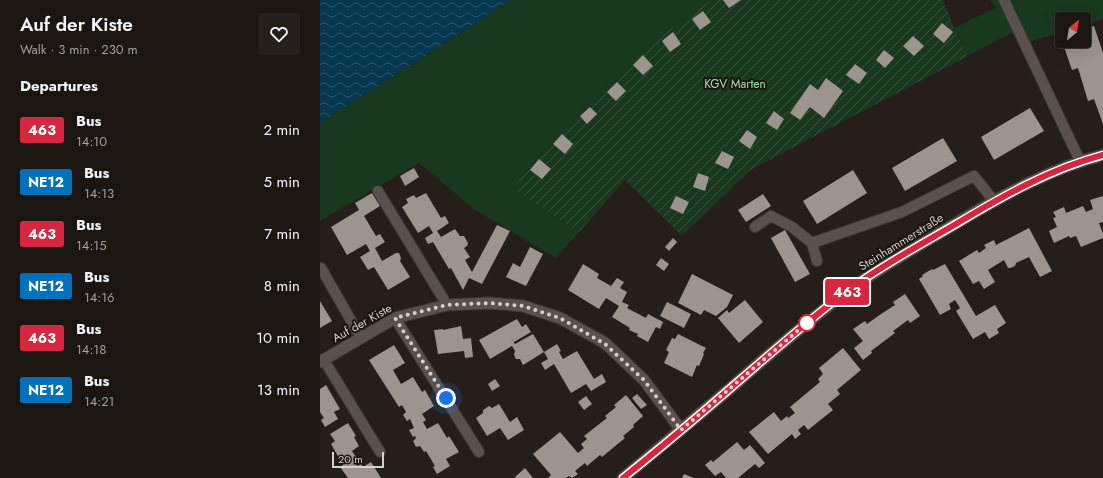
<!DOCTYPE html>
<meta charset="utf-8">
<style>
body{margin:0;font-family:Jost,sans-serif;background:#251f1c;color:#f1f3f6;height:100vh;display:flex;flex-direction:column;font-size:15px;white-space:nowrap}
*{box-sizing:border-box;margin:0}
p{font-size:13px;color:#a09fa0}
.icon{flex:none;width:22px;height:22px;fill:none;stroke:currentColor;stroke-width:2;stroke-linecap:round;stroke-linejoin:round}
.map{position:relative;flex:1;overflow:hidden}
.panel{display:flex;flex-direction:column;background:#1c1613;width:320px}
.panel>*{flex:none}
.badge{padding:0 8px;border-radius:3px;font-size:14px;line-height:26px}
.needle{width:26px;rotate:30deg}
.fabs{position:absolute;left:735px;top:12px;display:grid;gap:8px}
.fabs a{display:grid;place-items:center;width:36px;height:36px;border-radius:4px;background:#1c1613;box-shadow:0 4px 16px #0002,0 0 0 1px #3a3533;font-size:20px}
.scale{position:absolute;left:12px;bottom:10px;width:52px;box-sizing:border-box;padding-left:4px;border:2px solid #d6d0cd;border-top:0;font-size:11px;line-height:14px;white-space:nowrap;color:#d6d0cd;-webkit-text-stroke:3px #1c1510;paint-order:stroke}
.you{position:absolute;width:20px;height:20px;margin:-10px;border:3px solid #fff;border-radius:50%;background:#1a73e8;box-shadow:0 0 0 6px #1a73e833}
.map>.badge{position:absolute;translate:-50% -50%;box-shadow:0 0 0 2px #fff}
h2{padding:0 20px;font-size:15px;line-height:36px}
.round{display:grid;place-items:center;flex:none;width:42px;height:42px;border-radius:4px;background:#251f1c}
.headline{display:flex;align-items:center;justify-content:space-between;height:68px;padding:0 20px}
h1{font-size:19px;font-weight:600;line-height:30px}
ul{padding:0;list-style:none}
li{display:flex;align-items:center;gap:12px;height:52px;padding:0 20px}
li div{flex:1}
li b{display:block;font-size:15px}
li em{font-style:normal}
li .badge{min-width:44px;font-weight:700;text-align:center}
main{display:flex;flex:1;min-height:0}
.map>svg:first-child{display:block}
.green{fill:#19391f}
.garden{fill:url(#garden-furrows)}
.water{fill:url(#water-waves)}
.building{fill:#9e948e}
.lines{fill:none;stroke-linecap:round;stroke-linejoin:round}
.service-casing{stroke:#3f3835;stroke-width:12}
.minor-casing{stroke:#3f3835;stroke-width:13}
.service{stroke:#5b514c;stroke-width:10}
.minor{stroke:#5b514c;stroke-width:11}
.line-casing{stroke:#fff;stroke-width:9}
.line{stroke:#d7263d;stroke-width:6}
.walk{stroke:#d6d0cd;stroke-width:4;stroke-dasharray:0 7.2}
.stop-dot{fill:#fff;stroke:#d7263d;stroke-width:2}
.labels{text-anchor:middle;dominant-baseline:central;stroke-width:4;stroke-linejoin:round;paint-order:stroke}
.park-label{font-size:12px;fill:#9be4a7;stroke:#1c1510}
.street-label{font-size:12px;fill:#d6d0cd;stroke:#1c1510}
</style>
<main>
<section class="panel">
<div class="headline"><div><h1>Auf der Kiste</h1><p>Walk · 3 min · 230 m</p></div><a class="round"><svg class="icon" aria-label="heart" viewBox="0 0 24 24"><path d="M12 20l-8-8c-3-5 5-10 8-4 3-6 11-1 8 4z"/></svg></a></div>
<h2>Departures</h2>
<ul>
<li><span class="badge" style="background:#d7263d;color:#fff">463</span><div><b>Bus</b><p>14:10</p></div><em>2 min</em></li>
<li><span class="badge" style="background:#0072bc;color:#fff">NE12</span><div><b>Bus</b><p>14:13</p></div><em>5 min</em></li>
<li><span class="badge" style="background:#d7263d;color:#fff">463</span><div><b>Bus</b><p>14:15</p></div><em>7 min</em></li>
<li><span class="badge" style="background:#0072bc;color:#fff">NE12</span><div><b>Bus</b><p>14:16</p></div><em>8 min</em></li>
<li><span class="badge" style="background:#d7263d;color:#fff">463</span><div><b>Bus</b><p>14:18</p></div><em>10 min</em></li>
<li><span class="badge" style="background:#0072bc;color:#fff">NE12</span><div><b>Bus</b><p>14:21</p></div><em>13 min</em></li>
</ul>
</section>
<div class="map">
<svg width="783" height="478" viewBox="0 0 783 478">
<defs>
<pattern id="garden-furrows" width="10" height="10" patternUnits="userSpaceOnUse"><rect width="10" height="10" fill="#19391f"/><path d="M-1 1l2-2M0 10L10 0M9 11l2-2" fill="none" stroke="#3a553e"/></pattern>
<pattern id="water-waves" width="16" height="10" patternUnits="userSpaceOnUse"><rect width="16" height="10" fill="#063850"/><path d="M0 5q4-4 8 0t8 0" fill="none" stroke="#2a5468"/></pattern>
</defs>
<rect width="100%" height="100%" fill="#261e19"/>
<g class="green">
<path d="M191,0H391L336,39L275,96L225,150L192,189L259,232L236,258L154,209L99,163L0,221V123L141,33Z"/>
<path d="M671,0H783V19L764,25V19H742V32L709,42L701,28L648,56L634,28L675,8Z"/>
</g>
<path class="garden" d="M391,0H623L634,28L648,56L430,170L362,236L305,180L259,232L192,189L225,150L275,96L336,39Z"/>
<path class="water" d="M0,0H191L141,33L0,123Z"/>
<g class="building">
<path d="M403,0H421L409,8Z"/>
<path d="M383,11L391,22L380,30L372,19Z"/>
<path d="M622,23L633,32L624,43L613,34Z"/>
<path d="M774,26L783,53V124L774,99L768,101L758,68L752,70L742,41H764V29Z"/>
<path d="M353,32L361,44L350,52L342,41Z"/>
<path d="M593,36L604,46L594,56L583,46Z"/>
<path d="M564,50L574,58L565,68L556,60Z"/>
<path d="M323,55L333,66L323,75L313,65Z"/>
<path d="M535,64L547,73L539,84L526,75Z"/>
<path d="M506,78L523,91L504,118L490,107L480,120L470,113L490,84L498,90Z"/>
<path d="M297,82L306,91L296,101L287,92Z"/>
<path d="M270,107L277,114L267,124L260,116Z"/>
<path d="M710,108L724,131L674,160L661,137Z"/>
<path d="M454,111L464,119L457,130L446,123Z"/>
<path d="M427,130L437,137L430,149L419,141Z"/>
<path d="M242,134L253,144L245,154L233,144Z"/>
<path d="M623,138L637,161L585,191L572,168Z"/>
<path d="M402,151L414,157L408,169L395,163Z"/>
<path d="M219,159L231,169L222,179L210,170Z"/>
<path d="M94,168L99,177L85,186L80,176Z"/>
<path d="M533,170L547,193L497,224L483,201Z"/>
<path d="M378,173L389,177L385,191L373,187Z"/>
<path d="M52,193L60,206L44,216L56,236L60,234L65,242L55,248L62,261L76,253H79L81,258L80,261L90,277L68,290L54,267L48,270L40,257L50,251L46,244L27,255L11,227L39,210L35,203Z"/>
<path d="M106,193L121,218L125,216L129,223L117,231L121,237L135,229L140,236H144L148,243L147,246L144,248L150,257L145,260L152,272L177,225L190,231L162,284L149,278L143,290L131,268L129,269L113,242L108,244L105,238L113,233L109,226L98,233L82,207L88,203L86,199L94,195L96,198Z"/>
<path d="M443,194L451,206L426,222L418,210Z"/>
<path d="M356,196L369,202L363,214L350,208Z"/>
<path d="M783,196V222L779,223L783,234V238L761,247L756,236L750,238L749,236L734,243L729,231L737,227L733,218L736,217L733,212L744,207L746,213L763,206L766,212L773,209L770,200Z"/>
<path d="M709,228L732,271L720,277L709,257L696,263L695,266L690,268H688L684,260L668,270L675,282L664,289L659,281L653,284L639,261L657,250L659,253L666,248L664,245L674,240L676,245Z"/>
<path d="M465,230L490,274L475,282L451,238Z"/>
<path d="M353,238L357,242L349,251L345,247Z"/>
<path d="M210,247L223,254L206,286L186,277L193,263L200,267Z"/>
<path d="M341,258L349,264L344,271L336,265Z"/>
<path d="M263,264L279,274L277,278L291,286L297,278L304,282L300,288L307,292L302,302L309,305L307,308L326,318L328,314L343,322L340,329L336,327L328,342L317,336L318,334L309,330L310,328L292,317L299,306L286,298L279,309L248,290Z"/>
<path d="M625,264L656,316L675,305L686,323L677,329L679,333L669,339L665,332L653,339L636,311L640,308L635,300L629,304L631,309L620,315L599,279L603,276L602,275L612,269L613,270Z"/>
<path d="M372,274L413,295L407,307L396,316L384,310L381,315L358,303Z"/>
<path d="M585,294L600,316L590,323L588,320L573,331L575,333L551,351L552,353L543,360L534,348L543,341L533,329L545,321L547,324L561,314L575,305L573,302Z"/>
<path d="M425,300L443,322L419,343L398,318L407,310L409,313Z"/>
<path d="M0,301L12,321L0,328Z"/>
<path d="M347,302L371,314L364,328L340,316Z"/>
<path d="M197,319L202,327L206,324L211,332L194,342L191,338L195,344L213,334L224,352L203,365L200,359H196L194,355L195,351L192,346L170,359L159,340Z"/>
<path d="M141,326L143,339L151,338L153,357L145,358L144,351L118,354L114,330L123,329V330Z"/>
<path d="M358,334L386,348L383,353L384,354L379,366L377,365L372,377L344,363L349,352L346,350L352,338L355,339Z"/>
<path d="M237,344L241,351L239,352L243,359L257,351L274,379L282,374L286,382L271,391L266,384L251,393L234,364L225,370L221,363L228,359L224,352Z"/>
<path d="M74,345L85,363L73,370L81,384L93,377L102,392L105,390L114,406L102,414L106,420L103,422L107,429L118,423L127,438L129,436L139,452L126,459L130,466L117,474L113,467L115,466L106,451L104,452L100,446L96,447L93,441L96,438L95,436L93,437L89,430L94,428L90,419L87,421L83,415L86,412L82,405L79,407L49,360Z"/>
<path d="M523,348L541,370L517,390L520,394L508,404L513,410L488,430L484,425L478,430L481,434L475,439L472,434L448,454L429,432L454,412L461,421L467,416L468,418L475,413L470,407L500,382L498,379L503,374L499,368Z"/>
<path d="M175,379L180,386L172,391L168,384Z"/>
<path d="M6,385L20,409L14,412L18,419L5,427L1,420L4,418L0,412V389Z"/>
<path d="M317,394L327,405L321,409L312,398Z"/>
<path d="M306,395L323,416L313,425L314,427L303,436L305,438L282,457L280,455L267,466L265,463L255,471L258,474L252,478L249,476L246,478H228L231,475L213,454L240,432L258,453L264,448L261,444L267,439L264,436L287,418L285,416L296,407L294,405Z"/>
<path d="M266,396L272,404L264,410L258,402Z"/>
<path d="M179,404L190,422L197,417L204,430L188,440L180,428L167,436L156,418L163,413V410L169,406L172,408Z"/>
<path d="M28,423L36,436L34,437L39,446L32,451L36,457L33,459L37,466L41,464L43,467L51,462L61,478H28L20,467L23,465L11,444L15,441L10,434Z"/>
<path d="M417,442L424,450L430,445L445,463L439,468L435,464L418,478H406L401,472L395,476L385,465L391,460L393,462Z"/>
<path d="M205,468L213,478H196L195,477Z"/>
<path d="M364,474L374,478H362Z"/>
</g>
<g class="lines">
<defs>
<g id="service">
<path d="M684,0L760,161"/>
<path d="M58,191L127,305"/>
<path d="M435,227L451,216L472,227L492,243L582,212L654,176L674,201"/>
<path d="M492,243L497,261"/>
<path d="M1,268L41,338"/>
<path d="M75,318L159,452"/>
<path d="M4,360L60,452"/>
</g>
<g id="minor">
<path d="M0,362L75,318L127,305L170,303L203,306L240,318L285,343L324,380L361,430"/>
<path d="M303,478C342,445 382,413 421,379C457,348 492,317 531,289C565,264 602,244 638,222C684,195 731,168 783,155"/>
</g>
</defs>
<use href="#service" class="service-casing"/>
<use href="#minor" class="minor-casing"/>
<use href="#service" class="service"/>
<use href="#minor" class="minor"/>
</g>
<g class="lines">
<defs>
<path id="line" d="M303,478C343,446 382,413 421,379C457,348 492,317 530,289C564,264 600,245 636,224C683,196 730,169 783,155"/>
</defs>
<use href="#line" class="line-casing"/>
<use href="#line" class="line"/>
<path class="walk" d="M126,398L75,318L127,305L170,303L203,306L240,318L285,344L324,380L361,430L488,322L487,323"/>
</g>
<circle class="stop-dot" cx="487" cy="323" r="8"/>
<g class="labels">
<g class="park-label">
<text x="415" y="84">KGV Marten</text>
</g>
<g class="street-label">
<text transform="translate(581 242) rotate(-32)">Steinhammerstraße</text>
<text transform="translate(42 323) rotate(-29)">Auf der Kiste</text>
</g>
</g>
</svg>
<div class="fabs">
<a><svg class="needle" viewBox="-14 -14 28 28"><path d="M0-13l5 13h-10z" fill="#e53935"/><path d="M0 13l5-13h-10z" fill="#a09fa0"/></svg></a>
</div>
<div class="scale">20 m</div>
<div class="you" style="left:126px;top:398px"></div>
<b class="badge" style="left:527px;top:292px;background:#d7263d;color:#fff">463</b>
</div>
</main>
